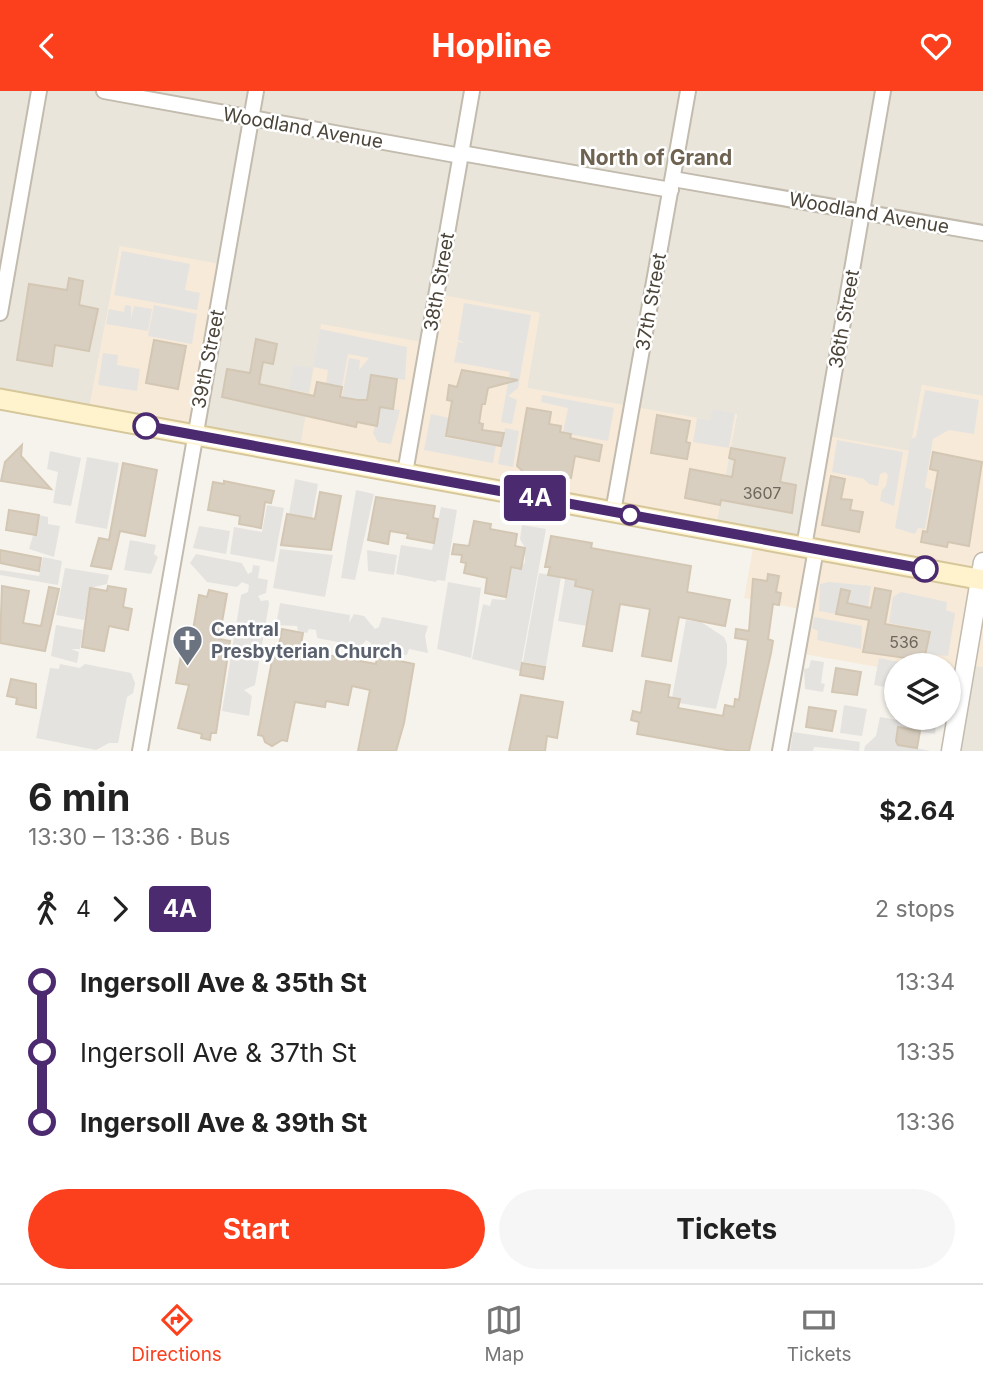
<!DOCTYPE html>
<meta charset="utf-8">
<style>
body{margin:0;font-family:Inter,sans-serif;background:#f6f6f6;color:#222;height:100vh;display:flex;flex-direction:column;font-size:26px;white-space:nowrap}
*{box-sizing:border-box;margin:0}
p{font-size:23px;color:#767676}
.icon{flex:none;width:38px;height:38px;fill:none;stroke:currentColor;stroke-width:2;stroke-linecap:round;stroke-linejoin:round}
.map{position:relative;height:660px;overflow:hidden}
.sheet{display:flex;flex-direction:column;background:#fff;flex:1}
.sheet>*{flex:none}
.badge{padding:0 14px;border-radius:5px;font-size:24px;line-height:46px}
.fabs{position:absolute;left:884px;top:562px;display:grid;gap:14px}
.fabs a{display:grid;place-items:center;width:77px;height:77px;border-radius:50%;background:#fff;box-shadow:0 2px 5px #0004;font-size:35px}
.map>.badge{position:absolute;translate:-50% -50%;box-shadow:0 0 0 4px #fff}
.legs{display:flex;align-items:center;gap:10px;height:77px;padding:0 28px;font-size:23px}
.legs p{margin-inline-start:auto}
.head{display:flex;align-items:center;justify-content:space-between;height:119px;padding:0 28px}
h1{font-size:38px;font-weight:700;line-height:52px}
.primary-button{display:flex;gap:14px;margin-top:auto;padding:14px 28px}
.primary-button a{flex:1;height:80px;border-radius:42px;background:#fc3f1d;color:#fff;font-size:28px;font-weight:700;line-height:80px;text-align:center}
.primary-button a+a{background:#f6f6f6;color:#222}
ul{padding:0 28px;list-style:none}
li{display:flex;align-items:center;gap:24px;height:70px;font-size:26px}
li i{display:grid;place-items:center;width:10px;height:100%;margin:0 9px;background:currentColor}
li i::after{content:'';width:18px;height:18px;margin:-9px;border:5px solid;border-radius:50%;background:#fff}
li p{margin-inline-start:auto}
li:first-child i{background:linear-gradient(#0000 50%,currentColor 0)}
li:last-child i{background:linear-gradient(currentColor 50%,#0000 0)}
header{display:flex;justify-content:space-between;align-items:center;height:91px;padding:0 28px;background:#fc3f1d;color:#fff;font-size:32px;font-weight:700}
.tab-bar{display:flex;justify-content:space-around;align-items:center;height:98px;border-top:2px solid #e0e0e0;background:#fff;font-size:19px;color:#767676}
.tab-bar a{display:grid;justify-items:center;gap:4px}
.tab-bar .current{color:#fc3f1d}
.map>svg:first-child{display:block}
.residential{fill:#eae5da}
.commercial{fill:#f7ead8}
.parking{fill:#e5e3e0}
.building{fill:#d8cfc1;stroke:#d3c7b4;stroke-width:2}
.lines{fill:none;stroke-linecap:round;stroke-linejoin:round}
.minor-casing{stroke:#c2bbae;stroke-width:18}
.tertiary-casing{stroke:#c2bbae;stroke-width:21}
.secondary-casing{stroke:#d6c79b;stroke-width:23}
.minor{stroke:#fff;stroke-width:14}
.tertiary{stroke:#fff;stroke-width:18}
.secondary{stroke:#fff3cd;stroke-width:19}
.line-1-casing{stroke:#fff;stroke-width:16}
.line-1{stroke:#4c2a6f;stroke-width:10}
.stop-1-dot{fill:#fff;stroke:#4c2a6f;stroke-width:3.5}
.labels{text-anchor:middle;dominant-baseline:central;stroke-width:5;stroke-linejoin:round;paint-order:stroke}
.number-label{font-size:16px;fill:#6e675b}
.street-label{font-size:19px;fill:#4b4439;stroke:#fff}
.worship-label{font-size:19px;font-weight:bold;fill:#5b616d;stroke:#fff;text-anchor:start}
.neighbourhood-label{font-size:21px;font-weight:bold;fill:#6e6250;stroke:#fff}
</style>
<header><svg class="icon" aria-label="back" viewBox="0 0 24 24"><path d="M15 5l-7 7 7 7"/></svg>Hopline<svg class="icon" aria-label="heart" viewBox="0 0 24 24"><path d="M12 20l-8-8c-3-5 5-10 8-4 3-6 11-1 8 4z"/></svg></header>
<div class="map">
<svg width="983" height="660" viewBox="0 0 983 660">
<rect width="100%" height="100%" fill="#f6f3ec"/>
<g class="residential">
<path d="M0,0H983V305L922,294L910,360L804,456L715,440L737,323L710,330L527,297L539,222L437,204L428,252L299,363L194,343L120,155L88,324L0,308Z"/>
<path d="M966,573L983,576V660H951Z"/>
</g>
<g class="commercial">
<path d="M120,155L226,174L194,343L88,324Z"/>
<path d="M437,203L540,222L527,297L710,329L712,318L737,323L715,440L299,363L321,233L428,252Z"/>
<path d="M922,294L983,305V576L966,573L964,582L949,580L948,574H917L880,567L878,576L798,562L805,519L744,507L755,447L804,456L823,344L910,360Z"/>
</g>
<g class="parking">
<path d="M122,160L190,173L185,199L200,202L197,219L114,204Z"/>
<path d="M464,212L531,224L518,297L508,305L517,309L512,333L501,331L510,281L454,271L458,251L466,252L458,249Z"/>
<path d="M125,214L131,215V228L134,215L152,218L148,240L106,233L109,218L124,221Z"/>
<path d="M154,214L197,223L192,253L148,245Z"/>
<path d="M320,238L407,256L405,289L372,284L367,309L342,306L349,267L360,269L359,279L369,267L348,263L342,296L326,293L328,279L313,276Z"/>
<path d="M103,262L118,264L117,274L140,278L137,300L98,294Z"/>
<path d="M293,274L313,277L308,301L289,298Z"/>
<path d="M925,299L979,309L974,343L949,339L933,348L925,396L932,399L925,438L918,437L915,443L895,437L911,348L916,346Z"/>
<path d="M542,304L614,317L608,350L563,342L568,317L541,311Z"/>
<path d="M380,316L400,319L391,353L378,351L373,342Z"/>
<path d="M712,318L735,322L729,357L693,351L697,327L710,329Z"/>
<path d="M431,323L449,327L446,347L496,354L493,372L424,359Z"/>
<path d="M505,337L519,340L513,376L498,373Z"/>
<path d="M837,349L903,361L894,415L880,410L882,399L886,395L888,384L885,381L880,383L878,395L869,393L864,388L832,381Z"/>
<path d="M50,360L81,367L71,415L53,412L58,381L47,378Z"/>
<path d="M87,366L119,372L107,438L75,432Z"/>
<path d="M295,388L318,393L312,427L289,423Z"/>
<path d="M356,399L374,403L355,489L341,487Z"/>
<path d="M267,414L284,417L274,471L230,463L234,436L262,441Z"/>
<path d="M441,416L457,419L445,490L437,489L436,491L396,483L401,454L432,459Z"/>
<path d="M39,424L48,426V433L60,435L54,466L29,458Z"/>
<path d="M522,434L546,438L520,580L472,568L483,513L490,515L492,508L505,509L511,476L520,478L525,471V457L520,448Z"/>
<path d="M199,435L230,440L226,463L193,457Z"/>
<path d="M130,449L156,454L154,463L158,466L151,483L124,479Z"/>
<path d="M280,458L333,464L325,506L273,497Z"/>
<path d="M367,459L397,464L394,484L368,480Z"/>
<path d="M196,463L242,472L248,483L252,481L253,474L260,475L258,487L268,489L266,502L258,505L261,510L268,509L269,513L255,594L244,599L252,605L249,625L222,620L241,504L248,501L249,494L242,491L237,496L207,491L190,472Z"/>
<path d="M43,466L62,470L58,494L0,484V479L39,485Z"/>
<path d="M65,477L109,484L107,493L90,497L84,529L56,524Z"/>
<path d="M539,482L561,486L546,575L523,571Z"/>
<path d="M566,483L577,485L575,495L583,497L595,488L587,535L558,530Z"/>
<path d="M448,491L481,497L471,567L437,558Z"/>
<path d="M829,491L871,495L868,516L847,512L850,500L841,498L836,523L819,520L820,493Z"/>
<path d="M901,501L947,511L946,519L955,522L948,565L926,563L930,540L889,532L893,506Z"/>
<path d="M280,512L350,524L349,532L354,523L364,525L375,538L379,536L382,526L428,535L425,545L428,562L409,558L407,564L398,563L399,555L396,554L393,562L370,557L371,552L366,549L358,559L343,556V552L317,547L316,539L309,538L307,542L298,540L297,535L276,534Z"/>
<path d="M814,526L862,535L861,558L817,549L818,540L812,537Z"/>
<path d="M686,529L701,531L724,546L727,553V573L716,618L679,612L680,608L672,607Z"/>
<path d="M56,534L83,539L80,558H71L79,561L77,572L51,565Z"/>
<path d="M879,567L906,572L896,574V598L874,594Z"/>
<path d="M811,569L824,571L821,592L825,593L823,601L805,598L804,578L809,577Z"/>
<path d="M60,573L80,577L85,573L131,582L135,592L133,602L127,606L118,652H109L96,659L36,647L50,577L59,578Z"/>
<path d="M844,614L867,618L862,645L840,642Z"/>
<path d="M880,626L936,636L935,643L898,637L896,650L899,654L931,660H864L865,655L876,645Z"/>
<path d="M793,641L860,651L859,660L814,656L813,660H790Z"/>
</g>
<g class="building">
<path d="M69,187L83,190L79,214L98,218L89,260L55,254L52,275L17,269L29,193L67,199Z"/>
<path d="M256,248L277,253L273,273L263,271L259,293L314,305L317,291L342,296L340,306L358,309H367L371,284L397,288L393,318L380,316L377,335L357,331L356,336L222,306L227,278L250,282Z"/>
<path d="M154,249L186,255L178,298L146,292Z"/>
<path d="M462,279L518,289L488,297L485,313H482L479,332L483,333L482,339L504,342L501,355L446,345L452,310L447,309L449,294L457,296Z"/>
<path d="M527,317L551,321L549,333L561,335L560,341L571,343L570,347L602,354L599,370L575,365L571,387L539,381L529,386L517,375Z"/>
<path d="M657,324L690,330L686,351L690,352L687,368L651,362Z"/>
<path d="M22,354L21,365L51,398L1,390L5,371Z"/>
<path d="M731,357L785,367L780,391L796,394L792,422L721,409L720,414L685,407L690,378L732,386L735,369L729,367Z"/>
<path d="M933,361L982,371L969,455L948,451L947,456L921,451L923,440L927,441L938,380L930,378Z"/>
<path d="M123,372L157,379L145,445L120,440L111,478L91,475L99,447L109,449Z"/>
<path d="M831,385L845,388L841,408L852,409L850,419L863,421L859,441L822,434Z"/>
<path d="M224,390L274,400L271,412L265,411L261,437L239,433L240,425L208,419L213,391L224,393Z"/>
<path d="M320,401L341,405L331,459L281,454L287,423L315,428Z"/>
<path d="M376,406L435,415L433,427L438,428L434,452L407,447L408,443L390,440L388,453L368,449Z"/>
<path d="M9,419L39,424L36,444L6,439Z"/>
<path d="M474,430L491,433L490,438L517,443L515,455L525,457L521,478L511,476L506,506L485,502L487,487L464,482L466,472L461,471L462,464L452,463L454,453L469,455Z"/>
<path d="M551,445L592,452L591,457L691,475L687,501L730,509L725,535L679,526L671,570L642,565L650,518L620,513L612,560L583,555L593,499L575,495L576,489L548,484L550,476H545Z"/>
<path d="M0,459L41,467L39,480L0,472Z"/>
<path d="M768,483L779,485L776,501L781,502L779,514L773,513L768,548L773,550L771,562L749,660H732L637,643L639,631L631,629L633,620L641,622L646,590L670,594L668,606L680,608L678,617L723,625L725,614L734,616L735,608L739,609L748,549L735,547L736,538L749,540L753,488L767,490Z"/>
<path d="M2,495L29,500L23,532L41,535L49,496L59,498L45,560L0,552Z"/>
<path d="M108,495L126,498L123,516L132,518L128,539L109,535L104,560L82,556L90,497L107,500Z"/>
<path d="M875,497L891,500L885,533L930,541L923,574H912L913,568L863,561L869,529L836,523L841,498L850,500L847,512L871,517Z"/>
<path d="M209,499L227,503L219,548L230,550L216,642H211L210,649L201,647L202,643L178,637L189,594L176,592L186,538L193,539L199,504L207,506Z"/>
<path d="M282,538L303,542L300,559L376,573L377,565L414,573L404,632L396,660H358L370,599L352,595L348,614L326,610L325,616L295,611L287,650L282,649L272,655L265,651L263,645L258,644L275,554L279,555Z"/>
<path d="M522,572L545,576L543,588L520,584Z"/>
<path d="M836,577L861,581L857,604L832,601Z"/>
<path d="M11,588L36,593V617L16,613L17,607L7,605Z"/>
<path d="M521,604L563,611L557,647L547,645L545,660H509Z"/>
<path d="M809,616L836,620L832,640L806,636Z"/>
<path d="M898,636L920,640L917,657L898,654L896,650Z"/>
</g>
<g class="lines">
<defs>
<g id="minor">
<path d="M104,0L461,65"/>
<path d="M461,62L671,99"/>
<path d="M673,88L983,142"/>
<path d="M0,222L39,0"/>
<path d="M405,382L472,0"/>
<path d="M613,421L688,0"/>
<path d="M804,456L883,0"/>
<path d="M140,660L256,0"/>
<path d="M780,660L816,458"/>
</g>
<path id="tertiary" d="M951,660L983,471"/>
<path id="secondary" d="M0,308L983,489"/>
</defs>
<use href="#minor" class="minor-casing"/>
<use href="#tertiary" class="tertiary-casing"/>
<use href="#secondary" class="secondary-casing"/>
<use href="#minor" class="minor"/>
<use href="#tertiary" class="tertiary"/>
<use href="#secondary" class="secondary"/>
</g>
<g class="lines">
<defs>
<path id="line-1" d="M146,335L925,478"/>
</defs>
<use href="#line-1" class="line-1-casing"/>
<use href="#line-1" class="line-1"/>
</g>
<defs>
<symbol id="church-pin" viewBox="-11 -11 22 30"><path d="M0 17L-7.5 6A9.5 9.5 0 1 1 7.5 6Z" fill="#6b7280" stroke="#fff"/><path d="M-1.2-6h2.4v3.5h3.3v2.4h-3.3V6h-2.4V-.1h-3.3v-2.4h3.3Z" fill="#fff"/></symbol>
</defs>
<g fill-rule="evenodd">
<use href="#church-pin" x="170" y="532" width="35" height="47"/>
</g>
<g class="stop-1-dot">
<circle cx="146" cy="335" r="12"/>
<circle cx="630" cy="424" r="9"/>
<circle cx="925" cy="478" r="12"/>
</g>
<g class="labels">
<g class="number-label">
<text x="762" y="402">3607</text>
<text x="904" y="551">536</text>
</g>
<g class="street-label">
<text transform="translate(303 37) rotate(10)">Woodland Avenue</text>
<text transform="translate(869 122) rotate(10)">Woodland Avenue</text>
<text transform="translate(439 191) rotate(-80)">38th Street</text>
<text transform="translate(651 211) rotate(-80)">37th Street</text>
<text transform="translate(844 228) rotate(-80)">36th Street</text>
<text transform="translate(208 268) rotate(-79)">39th Street</text>
</g>
<g class="worship-label">
<text x="211" y="538">Central<tspan x="211" dy="22">Presbyterian Church</tspan></text>
</g>
<g class="neighbourhood-label">
<text x="656" y="66">North of Grand</text>
</g>
</g>
</svg>
<div class="fabs">
<a><svg class="icon" aria-label="layers" viewBox="0 0 24 24"><path d="M12 4l9 5-9 5-9-5zM3 14l9 5 9-5"/></svg></a>
</div>
<b class="badge" style="left:535px;top:407px;background:#4c2a6f;color:#fff">4A</b>
</div>
<section class="sheet">
<div class="head"><div><h1>6 min</h1><p>13:30 – 13:36 · Bus</p></div><b>$2.64</b></div>
<div class="legs"><svg class="icon" aria-label="walk" viewBox="0 0 24 24"><circle cx="13" cy="4" r="2"/><path d="M13 8l-2 6 4 7M11 14l-3 7M7 12l3-4h3l4 4"/></svg>4<svg class="icon" aria-label="forward" viewBox="0 0 24 24"><path d="M9 5l7 7-7 7"/></svg><b class="badge" style="background:#4c2a6f;color:#fff">4A</b><p>2 stops</p></div>
<ul>
<li><i style="color:#4c2a6f"></i><b>Ingersoll Ave &amp; 35th St</b><p>13:34</p></li>
<li><i style="color:#4c2a6f"></i><span>Ingersoll Ave &amp; 37th St</span><p>13:35</p></li>
<li><i style="color:#4c2a6f"></i><b>Ingersoll Ave &amp; 39th St</b><p>13:36</p></li>
</ul>
<div class="primary-button"><a>Start</a><a>Tickets</a></div>
</section>
<nav class="tab-bar">
<a class="current"><svg class="icon" aria-label="directions" viewBox="0 0 24 24"><path d="M12 3l9 9-9 9-9-9zM9 14v-3h6M13 9l2 2-2 2"/></svg>Directions</a>
<a><svg class="icon" aria-label="map" viewBox="0 0 24 24"><path d="M3 6l6-2 6 2 6-2v14l-6 2-6-2-6 2zM9 4v14M15 6v14"/></svg>Map</a>
<a><svg class="icon" aria-label="tickets" viewBox="0 0 24 24"><path d="M3 7h18v10H3zM15 7v10"/></svg>Tickets</a>
</nav>
